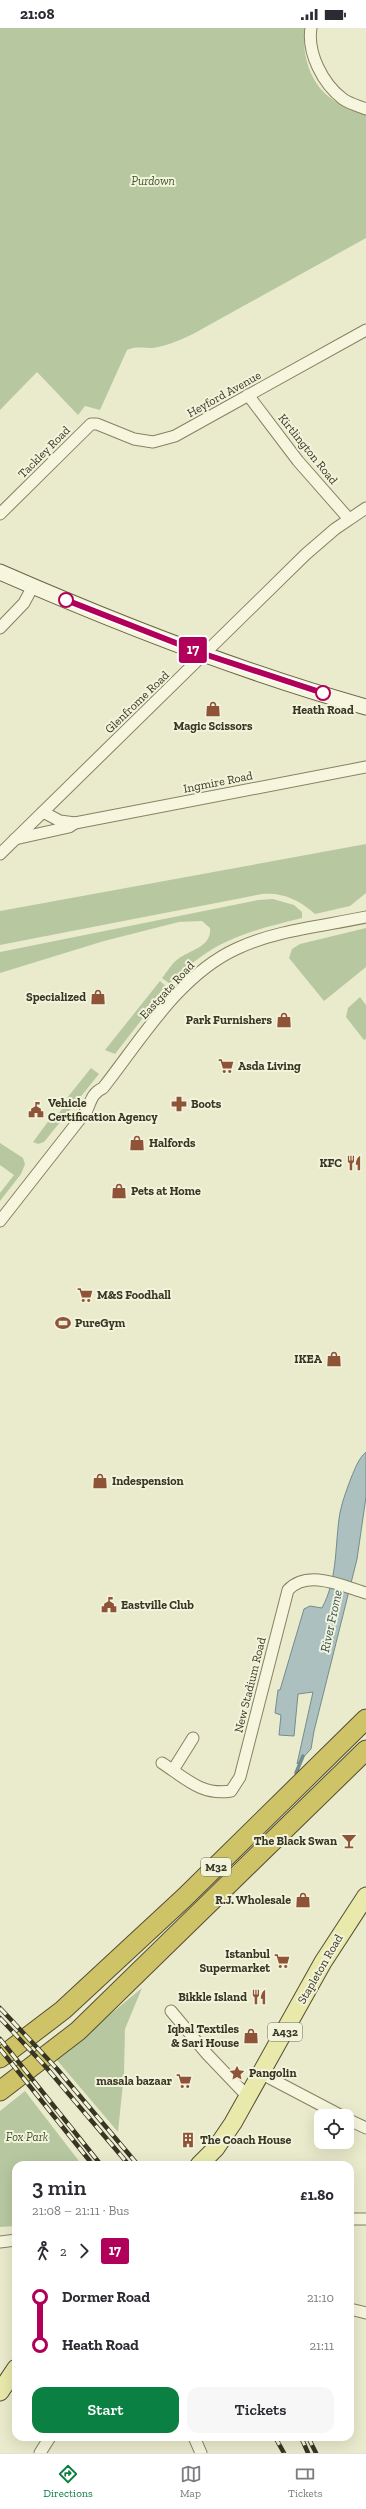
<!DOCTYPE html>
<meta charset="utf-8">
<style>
body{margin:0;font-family:"Zilla Slab",serif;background:#f7f7f7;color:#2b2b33;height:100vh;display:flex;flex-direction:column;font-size:15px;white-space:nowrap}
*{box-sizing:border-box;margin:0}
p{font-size:13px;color:#7c7c81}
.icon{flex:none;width:22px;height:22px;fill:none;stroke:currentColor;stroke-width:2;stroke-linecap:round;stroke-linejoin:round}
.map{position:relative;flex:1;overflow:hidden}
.panel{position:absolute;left:12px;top:2133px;width:342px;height:280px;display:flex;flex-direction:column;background:#fff;border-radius:12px;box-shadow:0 4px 16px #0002}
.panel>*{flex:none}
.badge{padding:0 8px;border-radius:3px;font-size:14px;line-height:26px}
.tools{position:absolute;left:314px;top:2081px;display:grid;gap:8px}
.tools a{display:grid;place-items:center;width:40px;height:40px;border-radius:8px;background:#fff;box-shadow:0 4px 16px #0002;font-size:20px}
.map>.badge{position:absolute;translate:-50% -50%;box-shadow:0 0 0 2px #fff}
.legs{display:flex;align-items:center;gap:6px;height:44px;padding:0 20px;font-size:13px}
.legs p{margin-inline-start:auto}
.overview{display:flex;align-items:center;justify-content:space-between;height:68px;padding:0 20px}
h1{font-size:22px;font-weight:600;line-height:30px}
.action{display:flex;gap:8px;margin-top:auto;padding:8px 20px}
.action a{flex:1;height:46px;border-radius:12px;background:#0b8043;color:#fff;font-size:16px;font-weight:600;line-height:46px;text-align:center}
.action a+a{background:#f7f7f7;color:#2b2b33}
ul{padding:0 20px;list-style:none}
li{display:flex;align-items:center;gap:14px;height:48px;font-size:15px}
li i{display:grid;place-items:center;width:6px;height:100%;margin:0 5px;background:currentColor}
li i::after{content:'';width:10px;height:10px;margin:-5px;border:3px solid;border-radius:50%;background:#fff}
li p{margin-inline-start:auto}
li:first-child i{background:linear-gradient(#0000 50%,currentColor 0)}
li:last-child i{background:linear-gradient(currentColor 50%,#0000 0)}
.status{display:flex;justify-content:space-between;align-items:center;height:28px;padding:0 20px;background:#fff;direction:ltr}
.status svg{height:11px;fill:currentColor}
.menu{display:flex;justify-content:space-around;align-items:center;height:56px;border-top:1px solid #e1e1e2;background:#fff;font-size:11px;color:#7c7c81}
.menu a{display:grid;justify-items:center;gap:2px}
.menu .current{color:#0b8043}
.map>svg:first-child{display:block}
.green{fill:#b7c8a1}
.water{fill:#acc0c0;stroke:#738c8e}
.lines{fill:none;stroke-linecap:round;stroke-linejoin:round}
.stream{stroke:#738c8e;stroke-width:3.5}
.minor-casing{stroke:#878162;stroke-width:13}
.secondary-casing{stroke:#696245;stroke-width:17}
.primary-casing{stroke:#554e35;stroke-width:19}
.motorway-casing{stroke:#554e35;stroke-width:21}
.minor{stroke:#f6f6df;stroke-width:11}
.secondary{stroke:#f6f6df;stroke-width:15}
.primary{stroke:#e8e9aa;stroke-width:17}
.motorway{stroke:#cfc368;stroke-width:19}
.rail-casing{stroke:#393523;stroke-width:4.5}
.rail{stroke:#f2f3db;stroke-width:3;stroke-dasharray:9;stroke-linecap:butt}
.line-1-casing{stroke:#fff;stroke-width:9}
.line-1{stroke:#b10059;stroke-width:6}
.stop-1-dot{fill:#fff;stroke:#b10059;stroke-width:2}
.labels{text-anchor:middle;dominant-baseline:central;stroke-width:4;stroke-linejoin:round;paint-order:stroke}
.shield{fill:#f2f3db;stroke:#706e5a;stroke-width:1}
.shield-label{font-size:11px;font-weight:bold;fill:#393523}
.park-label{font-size:12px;font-style:italic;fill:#3d532c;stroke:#f2f3db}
.street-label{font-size:12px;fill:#393523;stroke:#f2f3db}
.stop-label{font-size:12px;font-weight:bold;fill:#393523;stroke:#f2f3db}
.poi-label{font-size:12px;font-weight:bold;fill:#393523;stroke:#f2f3db;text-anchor:start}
.water-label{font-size:13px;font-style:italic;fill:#344e57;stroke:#f2f3db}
</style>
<div class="status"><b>21:08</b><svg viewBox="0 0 49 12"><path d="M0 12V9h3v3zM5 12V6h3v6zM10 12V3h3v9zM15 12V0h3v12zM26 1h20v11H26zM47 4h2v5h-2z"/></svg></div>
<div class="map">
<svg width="366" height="2425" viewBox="0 0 366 2425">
<rect width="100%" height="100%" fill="#eaebcc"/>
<g class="green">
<path d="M0,0H305C301,25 310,56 332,71C342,78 355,83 366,87V210L193,306C180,312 167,318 153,320C143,320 136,318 127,322L100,382L85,378L78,387L37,344L0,382Z"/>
<path d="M366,816V865L350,878L315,886C299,872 283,864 262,866L0,917V883Z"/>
<path d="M273,871L294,877L302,884V890C245,904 211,913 170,956L162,950C167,944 172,935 178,931C190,922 212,919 210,900L202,893L179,894L104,913L0,945V924L258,872Z"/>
<path d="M366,900V939L324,973L289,930L292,921L300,916Z"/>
<path d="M160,953L167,959L115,1026L105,1022Z"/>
<path d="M360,969L366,977V1011L364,1012L346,989L348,980Z"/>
<path d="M91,1040L99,1046L44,1114L38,1116L33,1114L50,1091L53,1093L69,1072L67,1070Z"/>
<path d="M0,1115L23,1130L25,1136L21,1146L0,1173V1165L14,1147L0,1137Z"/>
<path d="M142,1960L125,2001L124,2046L118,2104L56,2031Z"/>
<path d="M25,2063L82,2137H16V2198L0,2199V2083Z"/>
</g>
<path class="water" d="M366,1424V1469L357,1531L314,1703L311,1721L297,1736L313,1664L298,1666L294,1708L279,1707L281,1687L275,1685L278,1662H280L304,1581L310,1578L322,1580C337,1552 335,1522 339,1491C341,1476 346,1464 351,1450C355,1441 358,1431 366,1424Z"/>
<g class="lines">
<path class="stream" d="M296,1745L303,1728"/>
<defs>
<g id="minor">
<path d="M311,0C307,25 323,56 343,71C350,76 359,78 366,81"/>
<path d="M248,367L298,433L349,491"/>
<path d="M0,486L91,396H97L134,411L153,414L175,408L366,302"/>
<path d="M0,600L24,575L33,558"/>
<path d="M75,795L366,739"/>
<path d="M15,811L69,799L75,795L60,793L43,784"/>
<path d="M0,826L306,526L335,501L366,480"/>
<path d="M0,1193L87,1082C91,1073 92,1065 103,1060C141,1012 178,948 236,921C276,902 324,898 366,889"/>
<path d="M162,1735C185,1750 202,1768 231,1763L240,1749L288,1562C308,1541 342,1558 366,1565"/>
<path d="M173,1742L193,1710"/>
<path d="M171,1983L207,2026L249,2070"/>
<path d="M262,2046L342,2088"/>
<path d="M347,2091L366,2100"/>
<path d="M350,2191H366"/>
<path d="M0,2214L16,2212"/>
<path d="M350,2281L366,2285"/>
<path d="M194,2409L201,2425"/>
<path d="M40,2425L50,2409"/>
</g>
<path id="secondary" d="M0,544C119,596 241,644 366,679"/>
<g id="primary">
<path d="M199,2137L216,2120L233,2095L323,1934L366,1868"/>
<path d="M0,2364L16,2340"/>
</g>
<g id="motorway">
<path d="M0,2030L63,1982L185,1869L366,1691"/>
<path d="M0,2063L78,2003L366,1722"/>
</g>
</defs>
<use href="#minor" class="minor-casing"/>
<use href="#secondary" class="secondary-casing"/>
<use href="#primary" class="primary-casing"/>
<use href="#motorway" class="motorway-casing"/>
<use href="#minor" class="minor"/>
<use href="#secondary" class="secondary"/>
<use href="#primary" class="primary"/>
<use href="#motorway" class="motorway"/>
<defs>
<g id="rail">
<path d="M0,1980L58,2042L138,2137"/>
<path d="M0,1990L45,2038L129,2137"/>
<path d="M0,2011L101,2137"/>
<path d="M0,2021L93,2137"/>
<path d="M275,2409L284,2425"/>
<path d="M301,2409L308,2425"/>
<path d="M308,2409L316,2425"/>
</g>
</defs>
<use href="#rail" class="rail-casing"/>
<use href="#rail" class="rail"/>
</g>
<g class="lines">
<defs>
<path id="line-1" d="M66,572L204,626L323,665"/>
</defs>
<use href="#line-1" class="line-1-casing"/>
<use href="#line-1" class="line-1"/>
</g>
<defs>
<symbol id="shop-bare" viewBox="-9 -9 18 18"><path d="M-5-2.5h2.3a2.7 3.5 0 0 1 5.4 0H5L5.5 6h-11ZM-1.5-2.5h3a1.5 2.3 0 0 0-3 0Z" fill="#8f5338" stroke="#f2f3db" stroke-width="2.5" paint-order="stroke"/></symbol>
<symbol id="supermarket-bare" viewBox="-9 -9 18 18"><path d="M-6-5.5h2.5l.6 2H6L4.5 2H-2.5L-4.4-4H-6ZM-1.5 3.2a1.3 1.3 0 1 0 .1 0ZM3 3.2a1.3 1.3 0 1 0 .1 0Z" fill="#8f5338" stroke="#f2f3db" stroke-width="2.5" paint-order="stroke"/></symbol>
<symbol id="pharmacy-bare" viewBox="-9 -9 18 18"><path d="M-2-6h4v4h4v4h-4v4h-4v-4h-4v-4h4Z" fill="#8f5338" stroke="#f2f3db" stroke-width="2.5" paint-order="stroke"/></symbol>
<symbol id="civic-bare" viewBox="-9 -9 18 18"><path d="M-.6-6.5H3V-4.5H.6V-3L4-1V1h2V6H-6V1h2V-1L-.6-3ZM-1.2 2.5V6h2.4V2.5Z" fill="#8f5338" stroke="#f2f3db" stroke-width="2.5" paint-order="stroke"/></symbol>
<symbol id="restaurant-bare" viewBox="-9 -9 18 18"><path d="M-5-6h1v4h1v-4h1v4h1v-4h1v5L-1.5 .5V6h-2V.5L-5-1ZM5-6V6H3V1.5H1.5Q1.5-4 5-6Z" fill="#8f5338" stroke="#f2f3db" stroke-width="2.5" paint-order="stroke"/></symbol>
<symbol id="stadium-bare" viewBox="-9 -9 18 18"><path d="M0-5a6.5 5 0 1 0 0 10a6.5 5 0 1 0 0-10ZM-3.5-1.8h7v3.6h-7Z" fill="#8f5338" stroke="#f2f3db" stroke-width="2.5" paint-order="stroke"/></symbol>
<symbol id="bar-bare" viewBox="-9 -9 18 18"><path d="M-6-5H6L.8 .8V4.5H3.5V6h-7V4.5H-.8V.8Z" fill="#8f5338" stroke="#f2f3db" stroke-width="2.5" paint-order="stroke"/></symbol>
<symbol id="sight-bare" viewBox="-9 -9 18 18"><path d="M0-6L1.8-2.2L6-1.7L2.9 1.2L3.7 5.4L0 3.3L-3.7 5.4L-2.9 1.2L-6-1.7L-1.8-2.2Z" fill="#8f5338" stroke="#f2f3db" stroke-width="2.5" paint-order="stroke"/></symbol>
<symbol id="building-bare" viewBox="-9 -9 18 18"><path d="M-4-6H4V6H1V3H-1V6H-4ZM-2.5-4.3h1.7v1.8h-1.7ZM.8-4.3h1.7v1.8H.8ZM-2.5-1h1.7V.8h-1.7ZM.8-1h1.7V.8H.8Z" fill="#8f5338" stroke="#f2f3db" stroke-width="2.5" paint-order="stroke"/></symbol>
</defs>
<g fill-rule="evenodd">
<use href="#shop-bare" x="202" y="670" width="22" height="22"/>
<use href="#shop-bare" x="87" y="958" width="22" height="22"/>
<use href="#shop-bare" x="273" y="981" width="22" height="22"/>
<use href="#supermarket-bare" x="215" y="1027" width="22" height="22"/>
<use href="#pharmacy-bare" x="168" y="1065" width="22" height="22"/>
<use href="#civic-bare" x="25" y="1071" width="22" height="22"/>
<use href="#shop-bare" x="126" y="1104" width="22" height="22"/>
<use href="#restaurant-bare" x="343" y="1124" width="22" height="22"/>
<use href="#shop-bare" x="108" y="1152" width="22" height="22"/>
<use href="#supermarket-bare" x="74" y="1256" width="22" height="22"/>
<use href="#stadium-bare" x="52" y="1284" width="22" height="22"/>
<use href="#shop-bare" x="323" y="1320" width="22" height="22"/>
<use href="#shop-bare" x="89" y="1442" width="22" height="22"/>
<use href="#civic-bare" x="98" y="1566" width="22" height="22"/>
<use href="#bar-bare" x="338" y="1802" width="22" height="22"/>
<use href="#shop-bare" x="292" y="1861" width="22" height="22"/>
<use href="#supermarket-bare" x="271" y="1922" width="22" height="22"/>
<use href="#restaurant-bare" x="248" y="1958" width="22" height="22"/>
<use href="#shop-bare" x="240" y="1997" width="22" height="22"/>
<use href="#sight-bare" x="226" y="2034" width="22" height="22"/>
<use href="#supermarket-bare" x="173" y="2042" width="22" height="22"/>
<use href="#building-bare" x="177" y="2101" width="22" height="22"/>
</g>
<g class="stop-1-dot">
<circle cx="66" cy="572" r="7"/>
<circle cx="323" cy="665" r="7"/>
</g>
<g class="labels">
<g class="shield">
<rect x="201" y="1830" width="30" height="18" rx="3"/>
<rect x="268" y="1995" width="34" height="18" rx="3"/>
</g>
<g class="shield-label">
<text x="216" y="1839">M32</text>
<text x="285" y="2004">A432</text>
</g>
<g class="park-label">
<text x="153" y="153">Purdown</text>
<text x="27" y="2109">Fox Park</text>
</g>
<g class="street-label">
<text transform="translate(224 366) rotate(-29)">Heyford Avenue</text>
<text transform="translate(308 421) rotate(51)">Kirtlington Road</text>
<text transform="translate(44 424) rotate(-45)">Tackley Road</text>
<text transform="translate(137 674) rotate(-44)">Glenfrome Road</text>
<text transform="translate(218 754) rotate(-11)">Ingmire Road</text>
<text transform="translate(167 962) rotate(-47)">Eastgate Road</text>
<text transform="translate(250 1657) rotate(-76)">New Stadium Road</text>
<text transform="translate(320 1941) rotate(-60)">Stapleton Road</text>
</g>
<g class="stop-label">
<text x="323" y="682">Heath Road</text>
</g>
<g class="poi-label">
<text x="213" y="698" text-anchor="middle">Magic Scissors</text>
<text x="86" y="969" text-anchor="end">Specialized</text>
<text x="272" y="992" text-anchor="end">Park Furnishers</text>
<text x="238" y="1038">Asda Living</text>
<text x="48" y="1075">Vehicle<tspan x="48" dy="14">Certification Agency</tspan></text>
<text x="191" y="1076">Boots</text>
<text x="149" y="1115">Halfords</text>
<text x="342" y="1135" text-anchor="end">KFC</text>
<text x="131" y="1163">Pets at Home</text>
<text x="97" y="1267">M&amp;S Foodhall</text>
<text x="75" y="1295">PureGym</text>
<text x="322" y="1331" text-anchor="end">IKEA</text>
<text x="112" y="1453">Indespension</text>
<text x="121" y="1577">Eastville Club</text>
<text x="337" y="1813" text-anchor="end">The Black Swan</text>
<text x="291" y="1872" text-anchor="end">R.J. Wholesale</text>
<text x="270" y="1926" text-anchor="end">Istanbul<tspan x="270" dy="14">Supermarket</tspan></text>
<text x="247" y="1969" text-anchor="end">Bikkle Island</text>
<text x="239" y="2001" text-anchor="end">Iqbal Textiles<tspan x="239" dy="14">&amp; Sari House</tspan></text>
<text x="249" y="2045">Pangolin</text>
<text x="172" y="2053" text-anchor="end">masala bazaar</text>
<text x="200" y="2112">The Coach House</text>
</g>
<g class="water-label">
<text transform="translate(331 1593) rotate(-78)">River Frome</text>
</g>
</g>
</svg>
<div class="tools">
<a><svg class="icon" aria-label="locate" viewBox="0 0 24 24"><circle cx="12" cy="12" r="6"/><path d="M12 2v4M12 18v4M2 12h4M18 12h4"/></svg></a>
</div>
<b class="badge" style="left:193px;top:622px;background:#b10059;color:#fff">17</b>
<section class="panel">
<div class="overview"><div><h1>3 min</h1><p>21:08 – 21:11 · Bus</p></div><b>£1.80</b></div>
<div class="legs"><svg class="icon" aria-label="walk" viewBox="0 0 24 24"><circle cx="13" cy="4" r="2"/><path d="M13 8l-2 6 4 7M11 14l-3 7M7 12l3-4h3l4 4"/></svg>2<svg class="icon" aria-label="forward" viewBox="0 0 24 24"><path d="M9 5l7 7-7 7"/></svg><b class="badge" style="background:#b10059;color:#fff">17</b></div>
<ul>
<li><i style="color:#b10059"></i><b>Dormer Road</b><p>21:10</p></li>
<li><i style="color:#b10059"></i><b>Heath Road</b><p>21:11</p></li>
</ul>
<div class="action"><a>Start</a><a>Tickets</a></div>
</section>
</div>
<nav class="menu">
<a class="current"><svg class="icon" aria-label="directions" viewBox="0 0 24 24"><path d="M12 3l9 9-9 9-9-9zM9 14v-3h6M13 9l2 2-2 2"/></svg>Directions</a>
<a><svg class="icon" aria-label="map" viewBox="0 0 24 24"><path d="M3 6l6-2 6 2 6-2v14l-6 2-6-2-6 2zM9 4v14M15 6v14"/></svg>Map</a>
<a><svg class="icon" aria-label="tickets" viewBox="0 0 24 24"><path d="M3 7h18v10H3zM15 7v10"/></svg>Tickets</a>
</nav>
